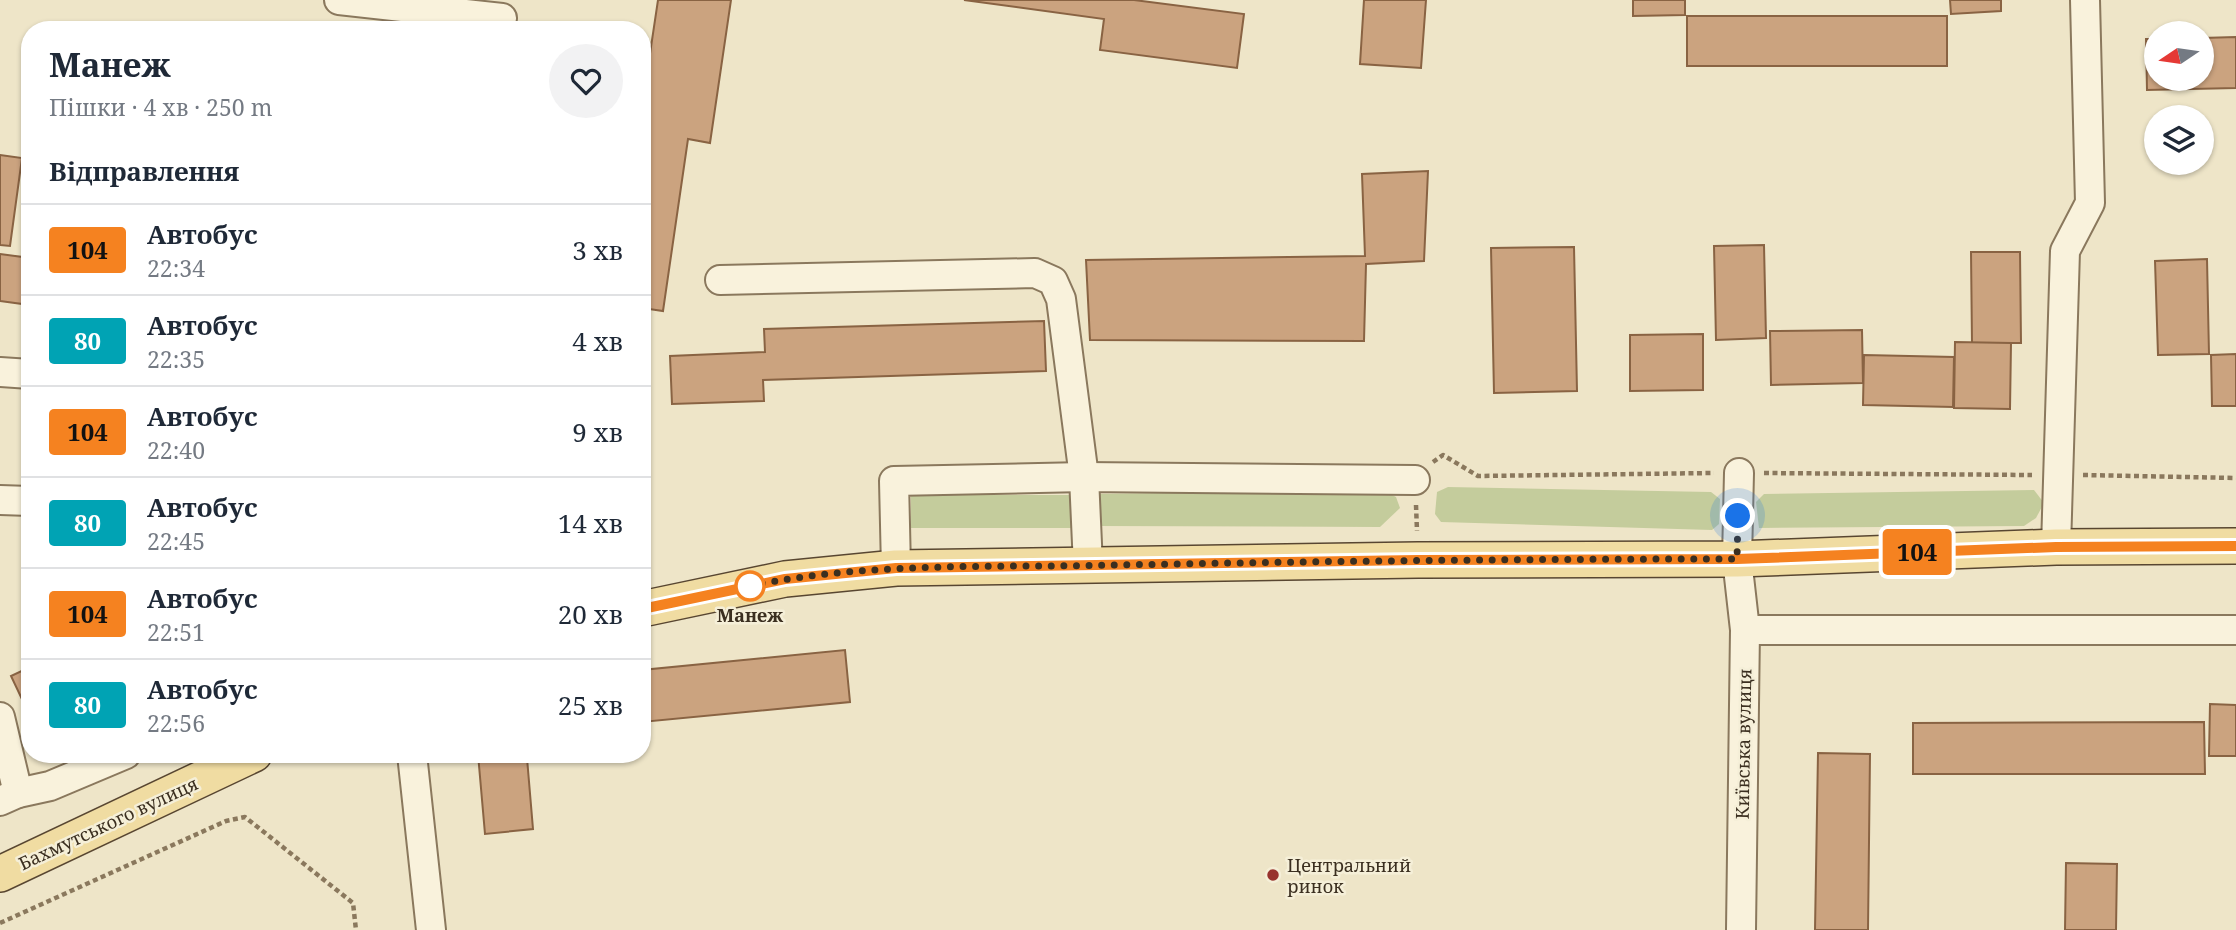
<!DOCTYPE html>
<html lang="uk">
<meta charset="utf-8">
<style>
body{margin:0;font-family:"Noto Serif",serif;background:#f2f2f3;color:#1f2937;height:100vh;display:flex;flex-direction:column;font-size:26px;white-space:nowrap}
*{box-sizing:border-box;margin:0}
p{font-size:23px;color:#747a83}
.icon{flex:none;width:38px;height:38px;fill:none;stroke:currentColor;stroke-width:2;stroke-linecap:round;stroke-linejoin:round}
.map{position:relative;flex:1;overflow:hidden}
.sheet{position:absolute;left:21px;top:21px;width:630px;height:742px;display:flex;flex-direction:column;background:#fff;border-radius:28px;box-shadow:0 2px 5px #0004}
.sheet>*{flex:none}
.badge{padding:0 14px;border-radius:5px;font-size:24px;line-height:46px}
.needle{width:46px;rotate:257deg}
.buttons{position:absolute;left:2144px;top:21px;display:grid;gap:14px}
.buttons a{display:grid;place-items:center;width:70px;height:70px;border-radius:50%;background:#fff;box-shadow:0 2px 5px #0004;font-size:35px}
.you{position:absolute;width:35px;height:35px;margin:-18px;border:5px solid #fff;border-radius:50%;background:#1a73e8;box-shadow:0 0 0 10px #1a73e833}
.map>.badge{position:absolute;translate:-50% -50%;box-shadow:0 0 0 4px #fff}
h2{padding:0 28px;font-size:26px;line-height:63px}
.round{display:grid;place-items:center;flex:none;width:74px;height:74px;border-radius:37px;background:#f2f2f3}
.overview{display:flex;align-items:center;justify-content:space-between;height:119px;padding:0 28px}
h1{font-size:33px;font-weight:700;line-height:52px}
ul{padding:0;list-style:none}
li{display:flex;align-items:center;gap:21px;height:91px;padding:0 28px;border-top:2px solid #e0e1e3}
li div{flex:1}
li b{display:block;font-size:26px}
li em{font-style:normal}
li .badge{min-width:77px;font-weight:700;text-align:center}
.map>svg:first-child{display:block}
.green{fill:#c4cc9c}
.building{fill:#cba37f;stroke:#896343;stroke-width:2}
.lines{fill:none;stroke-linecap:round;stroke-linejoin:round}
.minor-casing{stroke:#8a785d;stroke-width:32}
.major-casing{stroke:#584631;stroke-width:38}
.path{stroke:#8a785d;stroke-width:4.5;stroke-dasharray:5 3.5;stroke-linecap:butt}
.minor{stroke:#f9f2dc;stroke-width:28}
.major{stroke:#f0dca2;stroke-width:35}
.line-casing{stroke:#fff;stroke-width:16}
.line{stroke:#f58220;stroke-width:10}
.walk{stroke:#3b2f20;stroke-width:7;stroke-dasharray:0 12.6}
.stop-dot{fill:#fff;stroke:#f58220;stroke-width:3.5}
.poi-dot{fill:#98332e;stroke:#f5efd8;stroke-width:2.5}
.labels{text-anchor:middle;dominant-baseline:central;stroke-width:5;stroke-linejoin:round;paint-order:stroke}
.stop-label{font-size:18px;font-weight:bold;fill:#3b2f20;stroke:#f5efd8}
.street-label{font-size:18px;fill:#3b2f20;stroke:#f5efd8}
.poi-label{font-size:18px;fill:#3b2f20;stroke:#f5efd8;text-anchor:start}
</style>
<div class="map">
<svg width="2236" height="930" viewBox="0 0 2236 930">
<rect width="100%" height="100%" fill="#eee5c8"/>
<g class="green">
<path d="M1448,487L1711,492L1720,499L1719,524L1712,530L1441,522L1435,514L1437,492Z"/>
<path d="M1382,490L1396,497L1400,508L1380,527L1096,526L1097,494Z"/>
<path d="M2034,490L2044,503L2036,518L2024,526L1759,528L1756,502L1764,494Z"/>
<rect x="911" y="495" width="165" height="33"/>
</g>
<g class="building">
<path d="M658,0H731L710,143L688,139L663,311L642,308V107Z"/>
<path d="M964,0H1134L1244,14L1237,68L1100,50L1104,19Z"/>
<path d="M1364,0H1426L1421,68L1360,64Z"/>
<path d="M1633,0H1685V15L1633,16Z"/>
<path d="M1950,0H2001V11L1951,14Z"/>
<rect x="1687" y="16" width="260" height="50"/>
<path d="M2236,37V88L2147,90L2146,39H2156V79H2202V38Z"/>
<path d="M0,155L22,158L10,246L0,245Z"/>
<path d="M1428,171L1424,261L1366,264L1364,341L1090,340L1086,260L1365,256L1362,174Z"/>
<path d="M1764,245L1766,338L1716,340L1714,246Z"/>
<path d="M1574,247L1577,391L1494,393L1491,248Z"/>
<path d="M1971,252H2020L2021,343H1972Z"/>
<path d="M0,254L30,258V305L0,301Z"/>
<path d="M2207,259L2209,354L2158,355L2155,261Z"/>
<path d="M1044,321L1046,371L763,380L764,401L672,404L670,356L765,352L764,329Z"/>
<path d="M1862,330L1863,383L1771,385L1770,331Z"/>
<path d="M1703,334V390L1630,391V335Z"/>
<path d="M1955,342L2011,343L2010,409L1954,408Z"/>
<path d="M2236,354V406H2212L2211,355Z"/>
<path d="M1864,355L1954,357L1953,407L1863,405Z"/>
<path d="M845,650L850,702L642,722V670Z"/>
<path d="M30,667V716L11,676Z"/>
<path d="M2210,704L2236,705V756H2209Z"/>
<path d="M2204,722L2205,774H1913V723Z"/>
<path d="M1818,753L1870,754L1868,930H1815Z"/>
<path d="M478,754H530L527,758L533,829L485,834Z"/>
<path d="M2066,863L2117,864L2116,930H2065Z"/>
</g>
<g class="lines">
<defs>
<g id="minor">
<path d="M339,0L502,18"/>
<path d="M720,280L1035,273L1053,281L1061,299L1084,477L1088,566"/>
<path d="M0,372L30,374"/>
<path d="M1739,473L1737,559L1745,630L1741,930"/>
<path d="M0,500L30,501"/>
<path d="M2056,547L2065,251L2090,203L2085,0"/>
<path d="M896,568L894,481L1084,477L1415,480"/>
<path d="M1745,630H2236"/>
<path d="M0,717L18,793L0,801"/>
<path d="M412,754L431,930"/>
<path d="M18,793L50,786L126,754"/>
</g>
<g id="major">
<path d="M642,609L785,579L896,568L1418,560L1737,559L2056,547L2236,546"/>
<path d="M0,874L254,754"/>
</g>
</defs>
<use href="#minor" class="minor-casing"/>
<use href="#major" class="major-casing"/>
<g class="path">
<path d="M1433,462L1443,455L1478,476L1714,473"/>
<path d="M1764,473L2032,475"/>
<path d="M2083,475L2236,478"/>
<path d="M1416,505L1417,531"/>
<path d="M0,923L226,821L245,817L353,903L356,930"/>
</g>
<use href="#minor" class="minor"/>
<use href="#major" class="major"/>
</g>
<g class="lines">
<defs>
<path id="line" d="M642,609L785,579L896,568L1418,560L1737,559L2056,547L2236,546"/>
</defs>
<use href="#line" class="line-casing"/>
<use href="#line" class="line"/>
<path class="walk" d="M750,586C871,561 996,568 1119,565C1325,561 1531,559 1737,559L1738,516"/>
</g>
<circle class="stop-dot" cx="750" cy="586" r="14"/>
<circle class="poi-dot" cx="1273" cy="875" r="7"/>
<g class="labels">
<g class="stop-label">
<text x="750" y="615">Манеж</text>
</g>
<g class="street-label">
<text transform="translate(1743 744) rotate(-89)">Київська вулиця</text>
<text transform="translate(108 823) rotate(-25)">Бахмутського вулиця</text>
</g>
<g class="poi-label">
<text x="1287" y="865">Центральний<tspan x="1287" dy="21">ринок</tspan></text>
</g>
</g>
</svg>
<div class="buttons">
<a><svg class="needle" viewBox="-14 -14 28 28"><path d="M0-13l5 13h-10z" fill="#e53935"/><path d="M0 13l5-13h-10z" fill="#747a83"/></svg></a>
<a><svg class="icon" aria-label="layers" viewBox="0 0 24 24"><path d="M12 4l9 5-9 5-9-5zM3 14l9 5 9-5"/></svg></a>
</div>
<div class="you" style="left:1738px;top:516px"></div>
<b class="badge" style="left:1917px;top:552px;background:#f58220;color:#111">104</b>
<section class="sheet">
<div class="overview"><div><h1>Манеж</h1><p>Пішки · 4 хв · 250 m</p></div><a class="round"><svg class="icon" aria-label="heart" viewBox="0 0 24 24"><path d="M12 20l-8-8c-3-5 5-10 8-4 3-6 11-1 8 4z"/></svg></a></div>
<h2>Відправлення</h2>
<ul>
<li><span class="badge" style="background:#f58220;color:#111">104</span><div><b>Автобус</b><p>22:34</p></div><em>3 хв</em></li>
<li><span class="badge" style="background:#00a3b4;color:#fff">80</span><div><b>Автобус</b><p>22:35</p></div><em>4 хв</em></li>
<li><span class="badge" style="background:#f58220;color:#111">104</span><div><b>Автобус</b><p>22:40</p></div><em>9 хв</em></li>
<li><span class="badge" style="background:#00a3b4;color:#fff">80</span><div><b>Автобус</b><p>22:45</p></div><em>14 хв</em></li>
<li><span class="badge" style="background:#f58220;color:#111">104</span><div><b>Автобус</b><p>22:51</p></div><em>20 хв</em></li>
<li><span class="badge" style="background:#00a3b4;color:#fff">80</span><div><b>Автобус</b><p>22:56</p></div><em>25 хв</em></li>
</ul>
</section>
</div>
